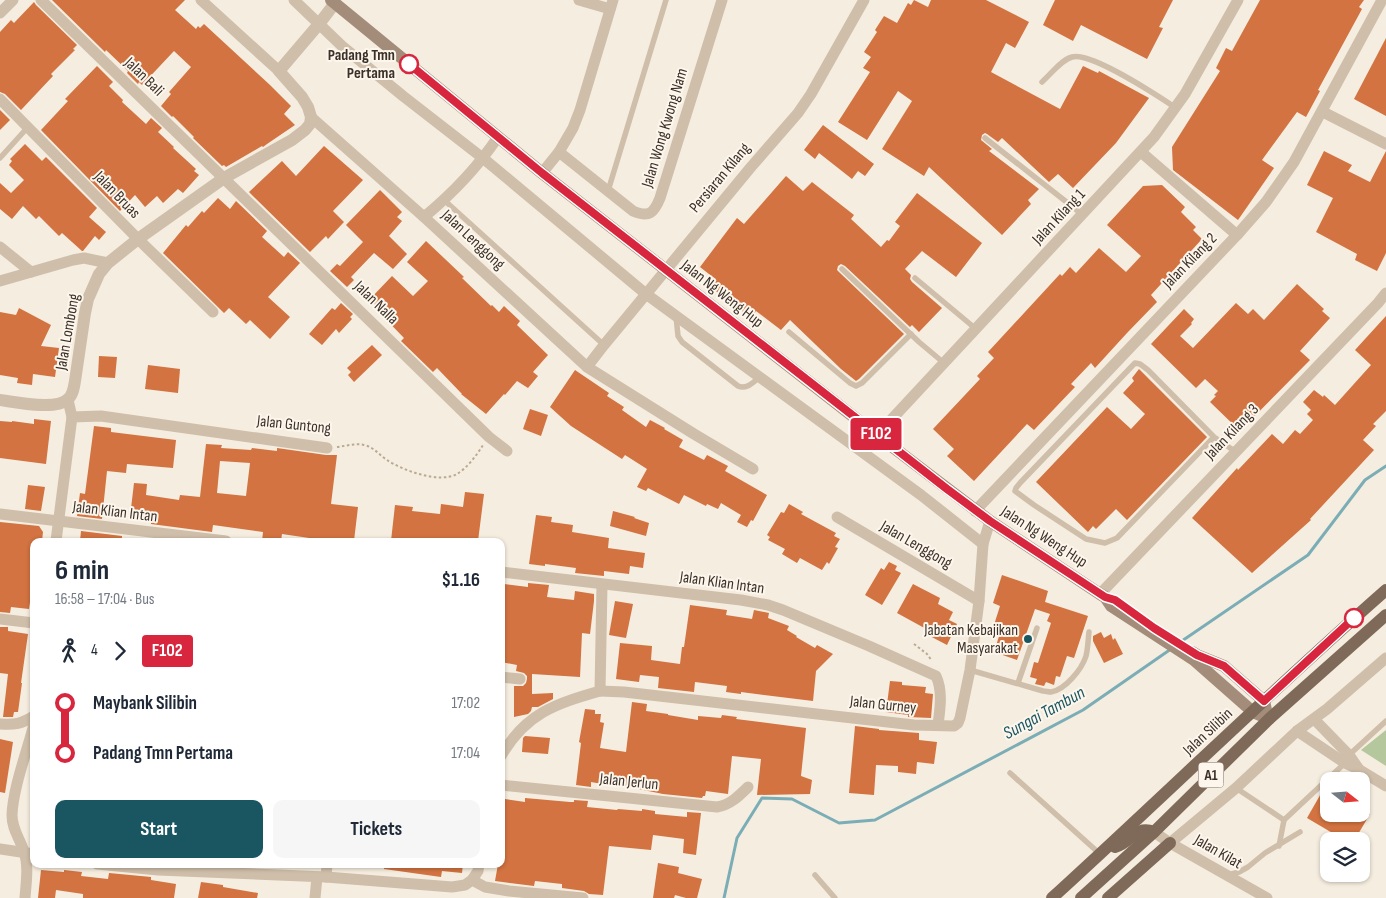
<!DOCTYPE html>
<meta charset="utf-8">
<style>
body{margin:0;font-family:"Sofia Sans Condensed",sans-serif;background:#f6f6f7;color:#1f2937;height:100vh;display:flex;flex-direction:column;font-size:19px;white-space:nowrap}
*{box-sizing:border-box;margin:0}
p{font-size:16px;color:#747a83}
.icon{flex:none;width:28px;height:28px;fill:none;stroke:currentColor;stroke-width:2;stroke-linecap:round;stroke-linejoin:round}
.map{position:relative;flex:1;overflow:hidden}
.side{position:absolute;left:30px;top:538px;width:475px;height:330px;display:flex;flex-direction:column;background:#fff;border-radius:10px;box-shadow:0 1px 4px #0004}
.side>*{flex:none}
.badge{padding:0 10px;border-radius:4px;font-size:18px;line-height:32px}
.needle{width:32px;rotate:107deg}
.tools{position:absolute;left:1320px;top:772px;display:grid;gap:10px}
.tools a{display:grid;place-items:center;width:50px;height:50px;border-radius:10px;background:#fff;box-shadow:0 1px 4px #0004;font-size:25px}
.map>.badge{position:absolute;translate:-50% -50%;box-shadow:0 0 0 2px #fff}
.legs{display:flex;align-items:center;gap:8px;height:55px;padding:0 25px;font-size:16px}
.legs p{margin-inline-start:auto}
.summary{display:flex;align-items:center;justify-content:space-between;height:85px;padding:0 25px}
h1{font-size:28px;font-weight:700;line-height:38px}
.cta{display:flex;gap:10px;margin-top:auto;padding:10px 25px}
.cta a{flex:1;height:58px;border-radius:10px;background:#1a5662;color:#fff;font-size:20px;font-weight:700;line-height:58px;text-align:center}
.cta a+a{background:#f6f6f7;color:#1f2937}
ul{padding:0 25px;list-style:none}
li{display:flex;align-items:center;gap:18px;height:50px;font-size:19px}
li i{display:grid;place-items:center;width:8px;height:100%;margin:0 6px;background:currentColor}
li i::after{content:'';width:12px;height:12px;margin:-6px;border:4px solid;border-radius:50%;background:#fff}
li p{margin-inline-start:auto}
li:first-child i{background:linear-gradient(#0000 50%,currentColor 0)}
li:last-child i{background:linear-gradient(currentColor 50%,#0000 0)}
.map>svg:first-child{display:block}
.green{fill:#b4c79d}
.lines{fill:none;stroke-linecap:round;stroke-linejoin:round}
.stream{stroke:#7aadb6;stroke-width:3}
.building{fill:#d27341;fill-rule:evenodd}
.path{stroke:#bba993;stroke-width:2;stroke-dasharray:2.5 2.5;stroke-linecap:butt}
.service{stroke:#cfbea9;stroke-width:5.5}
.minor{stroke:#cfbea9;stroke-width:11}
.tertiary{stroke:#cfbea9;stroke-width:12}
.secondary{stroke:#a38d7a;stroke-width:12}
.primary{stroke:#7f6a59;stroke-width:12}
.line-1-casing{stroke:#fff;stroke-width:11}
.line-1{stroke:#d7263d;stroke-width:8}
.stop-1-dot{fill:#fff;stroke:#d7263d;stroke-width:2.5}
.poi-dot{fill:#1a5662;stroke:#fcf6ec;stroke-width:2}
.labels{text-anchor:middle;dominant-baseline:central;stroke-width:4;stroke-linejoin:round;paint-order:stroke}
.shield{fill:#fcf6ec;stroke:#766c64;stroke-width:1}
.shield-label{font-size:15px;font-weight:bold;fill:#3c3129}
.stop-label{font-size:16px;font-weight:bold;fill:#3c3129;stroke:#fcf6ec;text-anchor:end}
.street-label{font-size:16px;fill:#3c3129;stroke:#fcf6ec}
.poi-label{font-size:16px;fill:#3c3129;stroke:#fcf6ec;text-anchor:end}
.water-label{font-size:18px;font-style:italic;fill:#1a5662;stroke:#fcf6ec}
</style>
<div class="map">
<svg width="1386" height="898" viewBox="0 0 1386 898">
<rect width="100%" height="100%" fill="#f5eddf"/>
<path class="green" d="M1386,730V766L1361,750Z"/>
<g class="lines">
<g class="stream">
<path d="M1176,645L1308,555L1365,480L1386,466"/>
<path d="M724,898L737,838L762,798L792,799L839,823L875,820L1083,710L1171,649"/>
</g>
</g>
<g class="building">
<path d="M52,0H185L175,10L196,29L198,26L200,28L204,24L270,85L291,106L284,114L295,125L267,144L263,147L262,146L226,167L224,165L222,166L193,138L194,137L173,116L172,117L161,106L171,94L169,92L191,67L174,51L142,85L139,82L138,84L127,73L128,71L106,50L105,52Z"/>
<path d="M914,0L928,7L931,0H986L1029,22L1015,48L1006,43L991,72L1060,109L1083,66L1098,73L1099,71L1149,98L1116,143L1073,188L1058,174L1049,182L1002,138L998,142L987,134L985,133L982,135L981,140L992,149L989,151L1039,189L1028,200L1031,204L1002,235L929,167L924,176L882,149L912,101L898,91L867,140L838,122L870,72L863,68L871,57L864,52L877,32L875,30L884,16L897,23L908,3L911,5Z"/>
<path d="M1055,0H1173L1159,27L1163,28L1147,59L1081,25L1073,41L1043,25Z"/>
<path d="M1260,0H1364L1359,7L1362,9L1318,90L1320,91L1306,117L1297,112L1262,160L1274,168L1238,220L1173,170L1172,147L1220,71L1216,68L1226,48L1232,51Z"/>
<path d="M34,2L36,5L77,45L73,49L75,50L51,74L53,76L21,110L5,94L0,92V32L11,20L14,23Z"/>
<path d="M1386,38V116L1354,99Z"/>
<path d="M97,66L113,82L109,86L123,100L122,102L146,124L151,118L162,128L158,132L174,147L173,148L196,169L194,171L199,175L183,193L178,189L163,203L157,196L145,207L135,195L120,211L41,130L68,101L65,99Z"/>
<path d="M0,110L10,120L0,130Z"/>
<path d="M823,125L874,164L865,176L858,171L852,179L819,153L815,159L804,150Z"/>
<path d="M25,144L42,161L46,157L97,208L89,217L106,232L99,240L95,236L83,251H82L62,233L59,236L39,216L36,219L23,206L12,219L0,209V183L11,193L24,180L9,165L12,161L10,159Z"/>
<path d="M324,146L363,180L333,211L344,222L328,239L326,236L310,252L249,192L282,161L296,176Z"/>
<path d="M1324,151L1352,165L1348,171L1370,182L1386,151V253L1377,271L1355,260L1357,254L1316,232L1333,198L1307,185Z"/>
<path d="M786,176L803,191L812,182L854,215L851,219L881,247L887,240L889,241L900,226L895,222L917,193L982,243L956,277L922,251L905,269L911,275L910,279L912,282L942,308L919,332L912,325L910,327L845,266L841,264L838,266L837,270L839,272L904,334L859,379L856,381L841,369L790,320L781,330L756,311L751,318L708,285L714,278L700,267L737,218L744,224Z"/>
<path d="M1162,185L1185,207L1181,212L1196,227L1193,230L1202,239L1151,295L1157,302L1127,333L1095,368L1091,363L1071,384L1075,387L1034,430L1027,424L974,481L947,456L954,449L933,429L980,379L977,376L994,358L988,352L1060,274L1062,276L1070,267L1076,273L1099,248L1126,272L1141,256L1107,225L1143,186Z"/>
<path d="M380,190L402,212L397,217L402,221L389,236L407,254L393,269L374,253L351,277L354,280L347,287L330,271L337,264L340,266L363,242L346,225Z"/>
<path d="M218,198L230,209L236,201L267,231L262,237L284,257L288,252L300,263L268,297L290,317L270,339L250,320L246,324L229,308L224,313L163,253L186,225L188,227L202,211L204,213Z"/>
<path d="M426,241L464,277L462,278L491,306L492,305L499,312L504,306L520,321L517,325L548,355L533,372L538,376L528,388L517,381L505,395L504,394L486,414L461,394H462L437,368L433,372L401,341L404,338L374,307L375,305L370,299L392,276L413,296L428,281L407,262Z"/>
<path d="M1297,284L1324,309L1322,311L1330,318L1300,351L1310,360L1240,431L1210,402L1216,396L1214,395L1218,391L1205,379L1196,388L1151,344L1184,309L1194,319L1191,323L1192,324L1180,336L1193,348L1236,303L1248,314L1253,309L1264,320Z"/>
<path d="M341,303L353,314L350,317L352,319L339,333L336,329L322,345L309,334L332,308L335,310Z"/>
<path d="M19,308L51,325L41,346L59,348L55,377L33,374L32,385L17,383L18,378L0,375V312L16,315Z"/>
<path d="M1386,316V411L1373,424L1376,426L1363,440L1374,450L1310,519L1311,520L1252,573L1192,518L1237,468L1238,470L1272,434L1283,444L1295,430L1300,434L1313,420L1307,414L1311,410L1303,402L1314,390L1323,397L1324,395L1335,405L1371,365L1355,350Z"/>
<path d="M372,345L382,355L354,382L348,375L351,372L347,368Z"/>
<path d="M99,356L117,357L115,378L98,377Z"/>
<path d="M148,365L180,369L178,393L145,389Z"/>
<path d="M1139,369L1207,437L1127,520L1116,509L1096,529L1093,526L1088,532L1036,482L1107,407L1131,429L1145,414L1123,393L1134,381L1132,378Z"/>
<path d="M575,370L609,393L607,396L624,407L622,410L646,427L650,420L665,428L664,429L683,440L679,447L704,460L707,455L728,466L725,471L767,495L753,521L751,520L747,527L737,522L741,515L721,503L718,509L707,504L706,506L684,495L679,504L648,488L646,491L637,487L647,469L625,455L622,459L571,426L550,407Z"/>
<path d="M530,409L548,415L541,436L523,429Z"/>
<path d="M34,419L51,421L46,464L0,458V421L12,422V421L34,424Z"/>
<path d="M94,426L111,428V432L176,440L173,468L127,464L126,473L107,471L102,519L77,516L80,493L85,494Z"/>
<path d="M206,444L222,445L221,448L251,450L252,448L277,451V448L326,455H337L331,504L358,507L354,541L333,539V541H316V539L282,534L281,541H262L263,532L213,525L212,532L151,524V519L130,517L134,483L147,484L146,495L179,500L180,495L200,497ZM220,461L250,463L246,496L217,493Z"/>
<path d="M28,485L45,487L41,511L25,509Z"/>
<path d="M465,492L484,494L478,541H391L395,505L413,507L412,511L440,514L441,504L463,507Z"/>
<path d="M789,504L803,512L801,514L836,533L834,536L840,539L835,547L838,548L829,564L827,562L822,570L800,558L797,563L782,554L785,549L768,540L770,537L767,535L781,512L784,513Z"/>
<path d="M613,511L635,517L634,518L649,523L646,536L610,526Z"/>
<path d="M536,515L552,517L551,522L573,525L572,532L609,538L608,548L645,553L643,568L630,566L629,574L604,571V576L575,573L576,568L545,564V566L529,564Z"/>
<path d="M0,522L39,526L43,532L42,541H34V575L29,609L11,607L10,613L0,612Z"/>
<path d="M81,531L122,536V541H80Z"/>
<path d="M889,562L897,566L895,570L901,573L882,605L865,595L881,568L884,570Z"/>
<path d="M1002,575L1048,591L1045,602L1088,616L1074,658L1067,656L1060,677L1056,676L1054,685L1046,682L1044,686L1035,684L1037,679L1030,677L1034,662L1038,663L1051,623L1047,621L1050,614L1035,609L1017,660L994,652L1001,630L993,628L1000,606L993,603Z"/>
<path d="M528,583L549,585L547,597L574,600L575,591L594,594V601L590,634L582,633L580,677L532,674V694L553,693V699L538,707H532L531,711L528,714L514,717V686H523L526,683L527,679V676L524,673L516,671L517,665L501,662V608L504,584L528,587Z"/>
<path d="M913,584L940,598L938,604L953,612L949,620L957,624L947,645L926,634L928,630L897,613Z"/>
<path d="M615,601L633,604L626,638L609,635Z"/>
<path d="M690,605L727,610L726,615L752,619L754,610L769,613L768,618L789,626L787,630L797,636L796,637L815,648L817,645L833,654L816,671L813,701L741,692V694L726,692L727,686L695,682L694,692L658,688L659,677L640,675L639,682L616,679L620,643L652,646L651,660L680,664L682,647H684Z"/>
<path d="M0,627H8V631L28,634L21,683H22L18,712H14L13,717H3L8,674L0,673Z"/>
<path d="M1101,632L1104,638L1111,634L1113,640L1115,638L1123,654L1104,663L1093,641V636Z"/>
<path d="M890,681L902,682V685L926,687L925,693L933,694L931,718L908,717V715L886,712Z"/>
<path d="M632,702L647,704L646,711L668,714V715L698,720V716L721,718L722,715L737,717L736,719L806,728L801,776L812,780L810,794L757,795L761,759L732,756L728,794L706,791L705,796H703L702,798L663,794L614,784V786L591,782V787L576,785L581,743L579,742L585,709L595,710V714H601L600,722L604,723L600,748L626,752Z"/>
<path d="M855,726L879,729V730L919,733V740L937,742L934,764L917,762L916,774L898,772V766L876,765L874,795L849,793Z"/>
<path d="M525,736L550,738L548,754L522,752L523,738Z"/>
<path d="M0,739L13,742L5,793L0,792Z"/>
<path d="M1329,785V814H1370L1354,841H1346L1307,818L1323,790Z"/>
<path d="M525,798L570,802H574V800L588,801L587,807L617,810L618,809L642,811V809L655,811V814L687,817V812L701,813L696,855L683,853L684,839L653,835L651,850L609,846L603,895L589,894L584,891L562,888V884L535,881L534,886L495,881L498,864H501V828L505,799L525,802Z"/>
<path d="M658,863L679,867L678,873L702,879L697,898H686L675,895L674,898H653Z"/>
<path d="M384,864H463L462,873L442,871L441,877L384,869Z"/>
<path d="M41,870L64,872V870L82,872L81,876L108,879L109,873L151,877V880L176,884L174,898H83V894L56,890L55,898H38Z"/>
<path d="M201,882L223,885V887L258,893L257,898H198Z"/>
</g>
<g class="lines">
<g class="path">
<path d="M337,447C346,446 355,443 364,445C374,447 379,455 387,460C402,470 439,484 457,474C467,468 477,455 483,445"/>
<path d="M914,644L927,654L932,661"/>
</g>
<g class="service">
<path d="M1042,82C1051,74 1061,60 1072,57C1091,52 1158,96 1176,108"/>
<path d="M985,138L1083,215"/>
<path d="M0,158L28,127"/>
<path d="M608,191L666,0"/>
<path d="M444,200L604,345"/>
<path d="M842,269L919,342L944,363"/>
<path d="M915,278L976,329"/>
<path d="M676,316L678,336L682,342L738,386C747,390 753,382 760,377"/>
<path d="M789,332L850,383L856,386L862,383L911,334"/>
<path d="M1214,437L1148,370L1140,364L1135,363L1020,483L1016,488L1015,491L1034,505L1086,539L1105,543L1117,538L1214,437L1236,452"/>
<path d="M970,670L1043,691C1046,691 1048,692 1051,692C1065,690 1082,669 1086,656C1088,648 1088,640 1089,632"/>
<path d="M1018,683L1037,628"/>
<path d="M1349,755L1386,721"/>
<path d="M1010,773L1100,854"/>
<path d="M1236,788L1284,820"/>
<path d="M1279,846L1284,820L1345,763"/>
<path d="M815,875L835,898"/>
<path d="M1228,875L1239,872L1248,867L1265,853L1300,832"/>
</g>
<g class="minor">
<path d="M41,0L489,437L507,451"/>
<path d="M201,0L279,71"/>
<path d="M294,0L342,46L403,96L484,159L646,294L921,495L983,544"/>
<path d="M579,0L610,9"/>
<path d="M0,13L13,0"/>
<path d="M0,99L138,239L213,312"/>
<path d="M1323,112L1386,144"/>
<path d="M311,117L424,217L587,367L694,434L753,469"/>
<path d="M559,152L633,211C649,218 654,213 660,198L722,0"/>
<path d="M1141,152L1237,235"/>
<path d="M542,173L559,152L573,128L580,110L613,0"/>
<path d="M424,217C453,193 477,168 498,137"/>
<path d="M0,247L31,272"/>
<path d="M0,281L73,260L84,258L108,263"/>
<path d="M587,367L604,345L751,167L798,113L811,94L864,0"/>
<path d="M72,417L101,416L327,448"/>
<path d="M877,435L1154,137L1185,94L1238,0"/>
<path d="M975,511L1237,235L1266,202L1294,162L1382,0"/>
<path d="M0,514L226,541"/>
<path d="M837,517L979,601"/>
<path d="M56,541L72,417L68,400"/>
<path d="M501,572L741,600L768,605L783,610L869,646L936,676C943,691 940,709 938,725"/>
<path d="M1100,594L1378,303L1386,293"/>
<path d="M0,619L34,623"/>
<path d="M501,677L520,679"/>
<path d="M600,691L624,692L914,725L954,726L958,723L960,718L970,670L979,601L983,544L990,521"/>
<path d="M1314,719L1349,755L1358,768"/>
<path d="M0,724C15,725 21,724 34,716"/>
<path d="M1297,731L1345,763L1358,769L1386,786"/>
<path d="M501,756C526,713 555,704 600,691L602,585"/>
<path d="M501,785L717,807C730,805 739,796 748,787"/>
<path d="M1154,832L1170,843L1267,898"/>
<path d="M1170,843L1236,788L1297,731L1327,709L1386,658"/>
<path d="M0,849L34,854"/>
<path d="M97,864L158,870L326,877L452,887L465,885L472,880L485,887L509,891L583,898"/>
<path d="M326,877L327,864"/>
<path d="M472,880L478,871L479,864"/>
<path d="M25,898C26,883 29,866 24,852C20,838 12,830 12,815C13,789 26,754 33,728L34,720"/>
<path d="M315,898L317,877"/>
</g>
<path class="tertiary" d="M0,400C15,402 56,411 68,399C73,395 74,387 75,381L85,313L88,299L99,274L108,263L138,239L224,178L292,140L305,130L310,124L311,117L308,107L302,97L279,71L319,24L335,3"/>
<g class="secondary">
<path d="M331,0L542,173L877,435L990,521L1100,594L1105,597L1111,606L1194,660L1253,712L1269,719"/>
<path d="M1192,652L1197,655L1224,666L1264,701L1266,710"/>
</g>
<g class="primary">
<path d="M1115,847C1132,842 1135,825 1154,832"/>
<path d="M1052,898C1164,796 1272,690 1386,590"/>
<path d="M1081,898L1154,832L1269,719L1386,615"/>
<path d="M1108,898L1170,843"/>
</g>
</g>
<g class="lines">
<defs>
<path id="line-1" d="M409,64L542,173L947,489L990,521L1105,597L1115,600L1154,628L1197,655L1224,666L1264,701L1354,618"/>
</defs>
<use href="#line-1" class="line-1-casing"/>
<use href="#line-1" class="line-1"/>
</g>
<g class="stop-1-dot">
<circle cx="409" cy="64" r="9"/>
<circle cx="1354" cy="618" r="9"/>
</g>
<circle class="poi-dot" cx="1028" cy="639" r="5"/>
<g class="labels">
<rect class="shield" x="1198.5" y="762.5" width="25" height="25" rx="4"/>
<g class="shield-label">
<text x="1211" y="775">A1</text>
</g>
<g class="stop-label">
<text x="395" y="55">Padang Tmn<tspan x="395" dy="18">Pertama</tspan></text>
</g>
<g class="street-label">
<text transform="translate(144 77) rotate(44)">Jalan Bali</text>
<text transform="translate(665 128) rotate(-73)">Jalan Wong Kwong Nam</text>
<text transform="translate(720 178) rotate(-50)">Persiaran Kilang</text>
<text transform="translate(117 195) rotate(46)">Jalan Bruas</text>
<text transform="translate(1059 217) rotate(-47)">Jalan Kilang 1</text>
<text transform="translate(473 240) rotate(43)">Jalan Lenggong</text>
<text transform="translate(1190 261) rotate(-46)">Jalan Kilang 2</text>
<text transform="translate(722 294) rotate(38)">Jalan Ng Weng Hup</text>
<text transform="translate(376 303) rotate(44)">Jalan Nalla</text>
<text transform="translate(68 332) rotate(-80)">Jalan Lombong</text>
<text transform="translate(294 425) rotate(6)">Jalan Guntong</text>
<text transform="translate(1232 432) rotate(-46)">Jalan Kilang 3</text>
<text transform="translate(115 512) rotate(7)">Jalan Klian Intan</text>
<text transform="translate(1044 537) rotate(33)">Jalan Ng Weng Hup</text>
<text transform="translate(916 545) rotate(30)">Jalan Lenggong</text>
<text transform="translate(722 583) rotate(8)">Jalan Klian Intan</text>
<text transform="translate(883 705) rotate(6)">Jalan Gurney</text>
<text transform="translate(1208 732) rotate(-43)">Jalan Silibin</text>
<text transform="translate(629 782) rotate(6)">Jalan Jerlun</text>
<text transform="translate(1218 852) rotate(30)">Jalan Kilat</text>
</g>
<g class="poi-label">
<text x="1018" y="630">Jabatan Kebajikan<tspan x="1018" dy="18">Masyarakat</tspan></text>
</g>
<g class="water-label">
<text transform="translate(1044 713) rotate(-29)">Sungai Tambun</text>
</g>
</g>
</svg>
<div class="tools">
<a><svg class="needle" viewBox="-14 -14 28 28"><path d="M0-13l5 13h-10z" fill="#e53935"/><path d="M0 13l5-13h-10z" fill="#747a83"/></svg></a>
<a><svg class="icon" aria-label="layers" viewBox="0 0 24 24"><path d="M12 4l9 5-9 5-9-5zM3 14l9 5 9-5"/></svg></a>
</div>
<b class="badge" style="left:876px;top:434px;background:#d7263d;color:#fff">F102</b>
<section class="side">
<div class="summary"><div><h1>6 min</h1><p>16:58 – 17:04 · Bus</p></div><b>$1.16</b></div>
<div class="legs"><svg class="icon" aria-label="walk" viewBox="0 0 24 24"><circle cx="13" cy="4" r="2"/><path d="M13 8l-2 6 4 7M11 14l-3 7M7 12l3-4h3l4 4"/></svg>4<svg class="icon" aria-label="forward" viewBox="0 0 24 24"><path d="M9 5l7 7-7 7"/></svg><b class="badge" style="background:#d7263d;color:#fff">F102</b></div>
<ul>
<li><i style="color:#d7263d"></i><b>Maybank Silibin</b><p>17:02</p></li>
<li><i style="color:#d7263d"></i><b>Padang Tmn Pertama</b><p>17:04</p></li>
</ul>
<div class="cta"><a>Start</a><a>Tickets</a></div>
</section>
</div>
